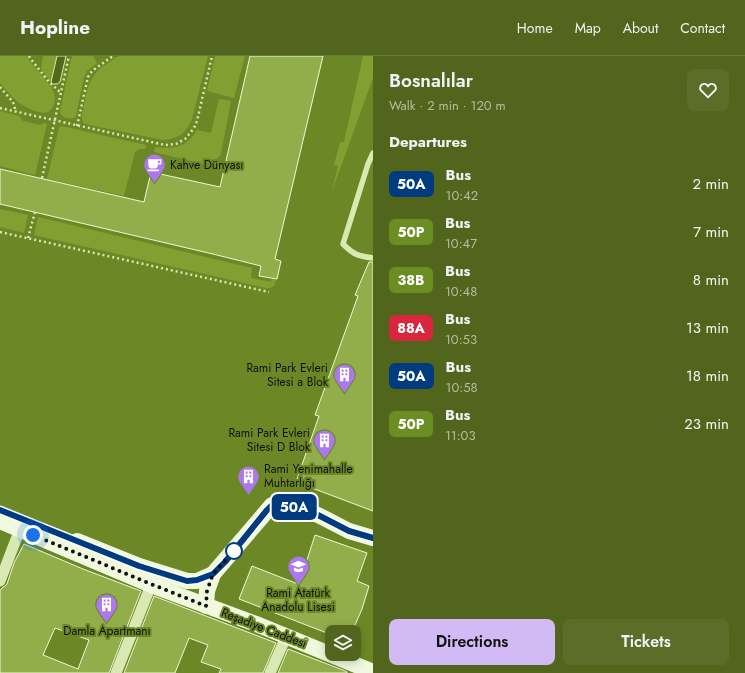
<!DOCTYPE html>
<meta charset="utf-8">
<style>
body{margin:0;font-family:Jost,sans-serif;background:#5b6e29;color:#f1f3f6;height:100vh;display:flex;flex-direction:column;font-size:15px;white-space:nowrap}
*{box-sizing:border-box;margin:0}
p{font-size:13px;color:#b4bda3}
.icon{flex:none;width:22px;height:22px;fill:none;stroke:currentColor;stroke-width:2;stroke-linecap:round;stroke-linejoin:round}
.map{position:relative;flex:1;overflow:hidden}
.details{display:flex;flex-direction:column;background:#51661c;width:372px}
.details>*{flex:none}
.badge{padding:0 8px;border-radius:6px;font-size:14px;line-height:26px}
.controls{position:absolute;left:325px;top:569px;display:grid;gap:8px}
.controls a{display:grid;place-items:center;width:36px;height:36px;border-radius:8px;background:#51661c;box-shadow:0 2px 10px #0003;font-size:20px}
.you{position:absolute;width:20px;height:20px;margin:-10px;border:3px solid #fff;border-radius:50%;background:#1a73e8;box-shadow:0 0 0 6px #1a73e833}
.map>.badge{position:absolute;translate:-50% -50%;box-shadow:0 0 0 2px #fff}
h2{padding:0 16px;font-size:15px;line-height:36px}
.round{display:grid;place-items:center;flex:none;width:42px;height:42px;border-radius:8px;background:#5b6e29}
.overview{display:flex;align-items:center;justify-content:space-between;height:68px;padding:0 16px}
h1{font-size:19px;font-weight:600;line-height:30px}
.button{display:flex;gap:8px;margin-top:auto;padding:8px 16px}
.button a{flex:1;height:46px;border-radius:8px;background:#d2bbf4;color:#111;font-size:16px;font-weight:600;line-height:46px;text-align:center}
.button a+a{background:#5b6e29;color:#f1f3f6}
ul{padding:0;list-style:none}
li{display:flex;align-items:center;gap:12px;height:48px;padding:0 16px}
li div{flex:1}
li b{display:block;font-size:15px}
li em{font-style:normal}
li .badge{min-width:44px;font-weight:700;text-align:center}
header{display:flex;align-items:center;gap:24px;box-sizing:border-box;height:56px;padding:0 20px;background:#51661c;border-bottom:1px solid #677a3b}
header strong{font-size:19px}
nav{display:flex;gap:22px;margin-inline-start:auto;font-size:14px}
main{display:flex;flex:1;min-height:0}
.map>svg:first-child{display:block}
.green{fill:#82a031}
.water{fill:#52691b;stroke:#d8eaa7}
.building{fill:#92ae4b;stroke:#eef7d6;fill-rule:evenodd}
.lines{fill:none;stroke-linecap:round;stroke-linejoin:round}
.path{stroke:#dae9b2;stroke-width:2.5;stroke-dasharray:2 3;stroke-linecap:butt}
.lane{stroke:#dae9b2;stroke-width:5.5}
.street{stroke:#dae9b2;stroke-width:11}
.secondary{stroke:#f0f8dd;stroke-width:16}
.line-casing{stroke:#fff;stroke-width:9}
.line{stroke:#003b80;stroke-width:6}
.walk{stroke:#111;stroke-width:4;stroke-dasharray:0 7.2}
.stop-dot{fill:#fff;stroke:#003b80;stroke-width:2}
.labels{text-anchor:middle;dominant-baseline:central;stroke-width:4;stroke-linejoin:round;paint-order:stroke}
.poi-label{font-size:12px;fill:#111;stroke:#6c8826;text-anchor:start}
.street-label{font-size:12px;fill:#111;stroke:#6c8826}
</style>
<header>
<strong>Hopline</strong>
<nav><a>Home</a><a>Map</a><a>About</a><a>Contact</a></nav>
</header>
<main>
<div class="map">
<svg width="373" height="617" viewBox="0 0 373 617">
<rect width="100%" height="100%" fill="#6c8826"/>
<g class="green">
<path d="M0,0H27C33,12 51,26 54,37C56,42 55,48 52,52C48,58 44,57 39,56C21,52 11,40 0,27Z"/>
<path d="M43,0H57L51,26L41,13Z"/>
<path d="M72,0H93L97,7L87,15L84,21L76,60L74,62C67,63 61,62 60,55Z"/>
<path d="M119,0H208L192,63C186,77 179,83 163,84L85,68C82,65 82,63 82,59C85,46 87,26 96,17C102,10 111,5 119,0Z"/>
<path d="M215,0H245L234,42L207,35Z"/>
<path d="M363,0H373V22L332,135L338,110L334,109L340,86H344Z"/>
<path d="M219,43L231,45L221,98C217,104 213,107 207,109L154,96L155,91C174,93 186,92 197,74L211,77Z"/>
<path d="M0,55L19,60L23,65L40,69L44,67L47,68L35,119L0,110Z"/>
<path d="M61,70L146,89L145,93H139L135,96L124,140L47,123L59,72Z"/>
<path d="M0,153L28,159L24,177L0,171Z"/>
<path d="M38,161L252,212L251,222L271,226L272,223L276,224L274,230L270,232H266L34,179Z"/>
</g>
<path class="water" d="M57,0H66L60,26L57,28H53L51,26Z"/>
<g class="building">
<path d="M250,0H323L275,203L281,205L277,223L259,220L261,210L217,199L0,148V113L144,146L151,116L220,131Z"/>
<path d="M369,206H373V455L296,426L319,360L315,359L358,240L355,239Z"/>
<path d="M315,479L367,497L357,525L369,530L362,553L352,576H332V579L239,543L252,510L298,528L307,508L306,507Z"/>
<path d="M24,488L83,513L141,535L109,617H0V535L2,532L5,530L7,528L14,507ZM55,572L89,584L78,613L43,599Z"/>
<path d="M154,540L276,587L263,617H219L221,613L201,606L208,589L189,582L175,617H124Z"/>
<path d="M288,593L343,614L347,616V617H278Z"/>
</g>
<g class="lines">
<g class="path">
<path d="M29,0L30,2L49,26L60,36"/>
<path d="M0,31L13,46L16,56"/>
<path d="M0,52L165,89L176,88L185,83L191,76L195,70L197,65L212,0"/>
<path d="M77,70L88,21L92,15L113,0"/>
<path d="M42,122L69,0"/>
<path d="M0,176L269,236"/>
<path d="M28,182L35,156"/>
</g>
<path class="lane" d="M373,97L368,108L343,188C354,199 358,200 373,202"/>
<g class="street">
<path d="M0,525L20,473"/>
<path d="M116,617L151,529"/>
<path d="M270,617L286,581"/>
</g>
<g class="secondary">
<path d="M0,465L151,529L256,568L373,616"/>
<path d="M77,485L139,510L187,525H197L213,518"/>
<path d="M206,550L207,535L213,518L272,449L278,447L289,449L318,459L349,475L373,482"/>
</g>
</g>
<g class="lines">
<defs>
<path id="line" d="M0,454L139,510L187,525L197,524L213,518L225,506L267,454L272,449L278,447L286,448L318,459L349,475L373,482"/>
</defs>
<use href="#line" class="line-casing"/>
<use href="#line" class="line"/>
<path class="walk" d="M33,479L151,528L206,550L207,535L213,518L234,495"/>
</g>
<defs>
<symbol id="cafe-pin" viewBox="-11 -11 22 30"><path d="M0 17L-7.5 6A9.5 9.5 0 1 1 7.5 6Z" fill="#ad77f2" stroke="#6c8826"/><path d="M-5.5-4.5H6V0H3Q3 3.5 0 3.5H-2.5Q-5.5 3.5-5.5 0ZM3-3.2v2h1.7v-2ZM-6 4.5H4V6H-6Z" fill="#fff"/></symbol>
<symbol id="building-pin" viewBox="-11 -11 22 30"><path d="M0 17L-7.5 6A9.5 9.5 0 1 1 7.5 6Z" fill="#ad77f2" stroke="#6c8826"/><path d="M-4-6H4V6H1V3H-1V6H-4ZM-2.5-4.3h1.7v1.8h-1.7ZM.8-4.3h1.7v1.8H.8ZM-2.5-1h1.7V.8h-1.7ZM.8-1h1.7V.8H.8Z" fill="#fff"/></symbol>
<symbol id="school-pin" viewBox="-11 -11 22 30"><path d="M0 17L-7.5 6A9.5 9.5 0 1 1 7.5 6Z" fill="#ad77f2" stroke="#6c8826"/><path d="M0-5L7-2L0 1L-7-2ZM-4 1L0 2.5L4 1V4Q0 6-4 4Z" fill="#fff"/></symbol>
</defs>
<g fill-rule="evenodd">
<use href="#cafe-pin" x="142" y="96" width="25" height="34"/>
<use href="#building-pin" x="332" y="306" width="25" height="34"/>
<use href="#building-pin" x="312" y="372" width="25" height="34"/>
<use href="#building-pin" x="236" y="408" width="25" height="34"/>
<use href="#school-pin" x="286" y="498" width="25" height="34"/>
<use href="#building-pin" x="94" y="536" width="25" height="34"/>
</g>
<circle class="stop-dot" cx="234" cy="495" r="8"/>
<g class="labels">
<g class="poi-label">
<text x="170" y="109">Kahve Dünyası</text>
<text x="328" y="312" text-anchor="end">Rami Park Evleri<tspan x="328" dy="14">Sitesi a Blok</tspan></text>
<text x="310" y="377" text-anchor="end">Rami Park Evleri<tspan x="310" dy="14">Sitesi D Blok</tspan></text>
<text x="264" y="413">Rami Yenimahalle<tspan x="264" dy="14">Muhtarlığı</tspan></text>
<text x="298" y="537" text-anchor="middle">Rami Atatürk<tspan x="298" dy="14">Anadolu Lisesi</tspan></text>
<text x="107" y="575" text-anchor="middle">Damla Apartmanı</text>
</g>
<g class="street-label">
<text transform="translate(264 572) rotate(21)">Reşadiye Caddesi</text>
</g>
</g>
</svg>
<div class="controls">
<a><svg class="icon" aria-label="layers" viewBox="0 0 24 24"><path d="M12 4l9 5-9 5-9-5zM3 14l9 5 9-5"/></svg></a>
</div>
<div class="you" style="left:33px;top:479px"></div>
<b class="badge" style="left:294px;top:451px;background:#003b80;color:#fff">50A</b>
</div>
<section class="details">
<div class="overview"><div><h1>Bosnalılar</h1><p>Walk · 2 min · 120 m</p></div><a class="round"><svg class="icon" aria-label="heart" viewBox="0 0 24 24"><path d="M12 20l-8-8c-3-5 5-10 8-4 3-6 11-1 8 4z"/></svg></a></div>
<h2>Departures</h2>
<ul>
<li><span class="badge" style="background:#003b80;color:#fff">50A</span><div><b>Bus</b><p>10:42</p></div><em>2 min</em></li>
<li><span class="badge" style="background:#6b8e23;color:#fff">50P</span><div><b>Bus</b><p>10:47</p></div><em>7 min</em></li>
<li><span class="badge" style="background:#6b8e23;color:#fff">38B</span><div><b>Bus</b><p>10:48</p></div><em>8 min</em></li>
<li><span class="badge" style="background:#d7263d;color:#fff">88A</span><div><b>Bus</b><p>10:53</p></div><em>13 min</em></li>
<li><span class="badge" style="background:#003b80;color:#fff">50A</span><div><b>Bus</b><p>10:58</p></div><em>18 min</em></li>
<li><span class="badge" style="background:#6b8e23;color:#fff">50P</span><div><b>Bus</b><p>11:03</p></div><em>23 min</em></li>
</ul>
<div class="button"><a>Directions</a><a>Tickets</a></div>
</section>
</main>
